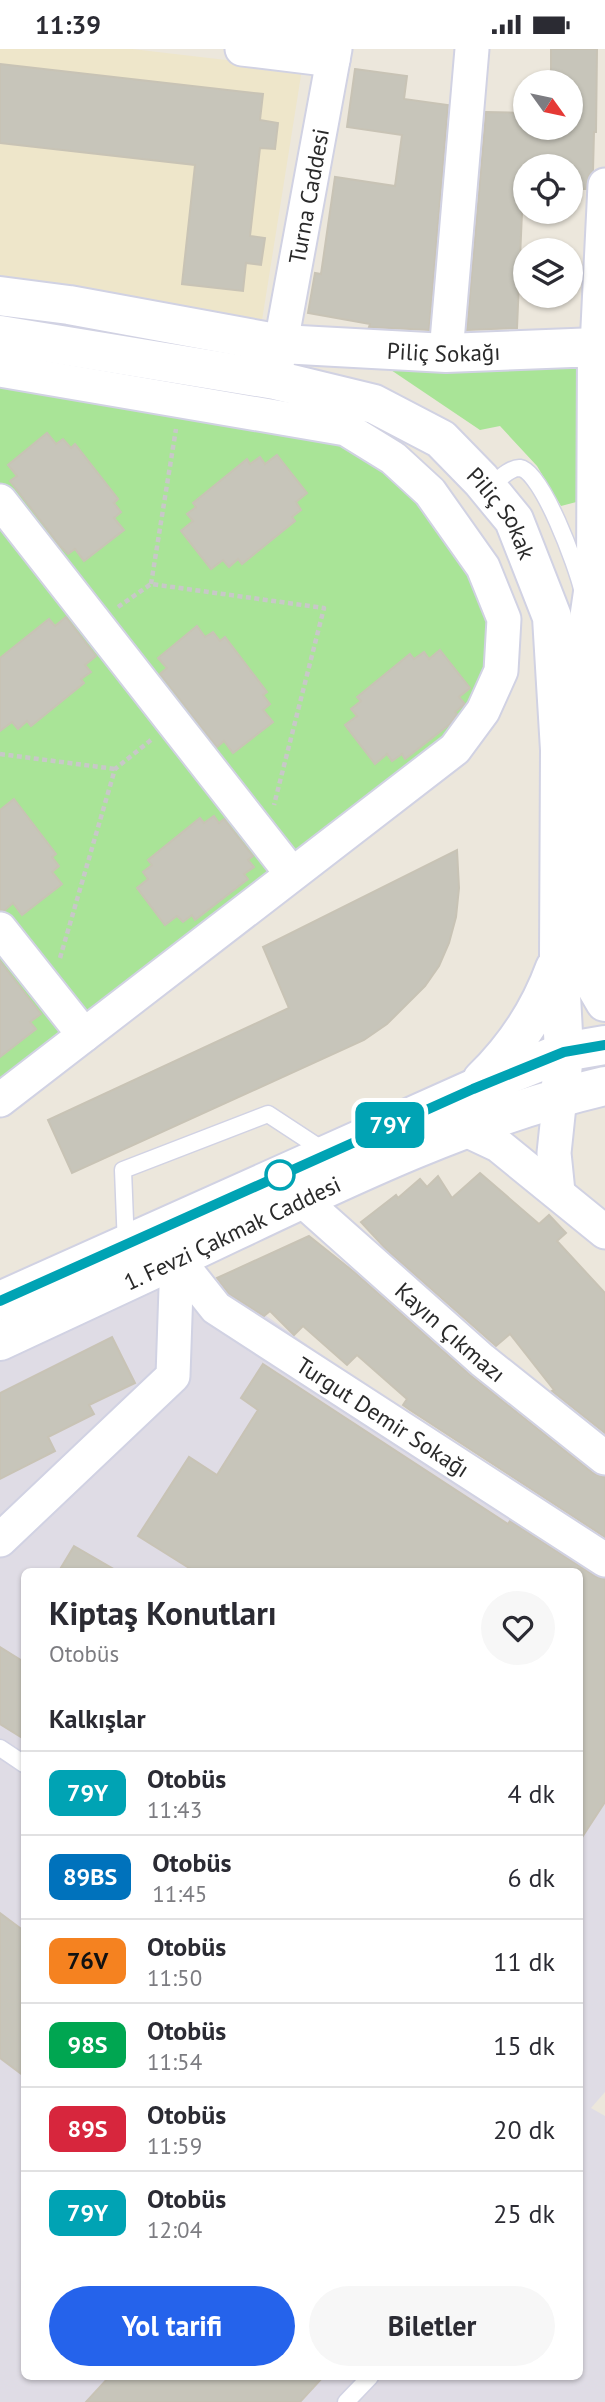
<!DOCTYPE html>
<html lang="tr">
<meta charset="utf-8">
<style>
body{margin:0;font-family:"PT Sans",sans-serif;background:#f7f7f7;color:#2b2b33;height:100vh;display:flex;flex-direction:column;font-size:26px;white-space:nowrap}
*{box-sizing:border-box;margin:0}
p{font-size:23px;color:#7c7c81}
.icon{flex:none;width:38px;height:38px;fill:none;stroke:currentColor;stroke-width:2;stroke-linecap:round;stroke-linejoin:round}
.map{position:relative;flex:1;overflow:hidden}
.panel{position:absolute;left:21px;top:1519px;width:562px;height:812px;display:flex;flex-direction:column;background:#fff;border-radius:10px;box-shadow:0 2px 5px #0004}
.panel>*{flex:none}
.badge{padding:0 14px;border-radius:10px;font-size:24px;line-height:46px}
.needle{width:46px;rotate:123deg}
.buttons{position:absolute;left:513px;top:21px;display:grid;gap:14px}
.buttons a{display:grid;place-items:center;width:70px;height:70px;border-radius:50%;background:#fff;box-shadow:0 2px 5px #0004;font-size:35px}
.map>.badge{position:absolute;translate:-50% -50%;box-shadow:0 0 0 4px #fff}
h2{padding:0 28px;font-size:26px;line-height:63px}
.round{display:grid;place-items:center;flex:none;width:74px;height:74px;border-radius:37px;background:#f7f7f7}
.headline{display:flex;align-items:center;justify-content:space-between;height:119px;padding:0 28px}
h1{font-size:33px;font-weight:600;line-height:52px}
.cta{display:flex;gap:14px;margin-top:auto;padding:14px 28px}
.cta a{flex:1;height:80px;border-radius:42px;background:#2563eb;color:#fff;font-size:28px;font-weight:600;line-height:80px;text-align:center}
.cta a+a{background:#f7f7f7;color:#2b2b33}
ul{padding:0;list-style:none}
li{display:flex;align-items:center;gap:21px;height:84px;padding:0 28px;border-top:2px solid #e1e1e2}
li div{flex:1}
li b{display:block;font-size:26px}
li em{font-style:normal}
li .badge{min-width:77px;font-weight:700;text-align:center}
.status{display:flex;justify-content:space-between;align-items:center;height:49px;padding:0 35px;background:#fff;direction:ltr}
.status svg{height:19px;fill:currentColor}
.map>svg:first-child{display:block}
.industrial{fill:#dfdce5;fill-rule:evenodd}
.education{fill:#eee6ca}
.green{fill:#a9e497}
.building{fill:#c7c5ba;stroke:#c8c3b5;stroke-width:2}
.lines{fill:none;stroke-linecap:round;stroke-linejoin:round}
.lane-casing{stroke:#d1d2e3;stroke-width:19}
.street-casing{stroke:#d1d2e3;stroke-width:37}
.secondary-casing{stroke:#d1d2e3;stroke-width:42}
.path{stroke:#c8c8c8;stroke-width:4.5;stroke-dasharray:5 3.5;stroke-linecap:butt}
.lane{stroke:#fff;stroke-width:16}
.street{stroke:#fff;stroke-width:33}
.secondary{stroke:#fff;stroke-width:38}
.line-casing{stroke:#fff;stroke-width:16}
.line{stroke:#00a3b4;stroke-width:10}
.stop-dot{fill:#fff;stroke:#00a3b4;stroke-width:3.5}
.labels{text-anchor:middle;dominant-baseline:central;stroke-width:5;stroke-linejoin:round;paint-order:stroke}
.street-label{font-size:23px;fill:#2a2a2a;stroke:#fff}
</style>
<div class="status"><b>11:39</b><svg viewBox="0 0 49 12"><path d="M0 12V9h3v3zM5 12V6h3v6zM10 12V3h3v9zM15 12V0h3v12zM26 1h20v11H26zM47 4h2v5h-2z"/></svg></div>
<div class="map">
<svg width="605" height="2353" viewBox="0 0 605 2353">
<rect width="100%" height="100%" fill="#ece7dc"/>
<path class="industrial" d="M200,1220L605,1506V2043L591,2059L605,2067V2353H0V1303ZM24,1522H579V2328H24Z"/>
<path class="education" d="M0,0H132L302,20L260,284L0,241Z"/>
<g class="green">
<path d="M583,313L584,451L561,457L537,417L500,377L480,381L391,321Z"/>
<path d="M0,337L341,395L384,421L419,454L469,525L489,573L486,618L470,655L444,689L291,807L0,437Z"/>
<path d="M0,469L275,820L81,970L0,867Z"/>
<path d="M0,894L68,980L0,1032Z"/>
</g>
<g class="building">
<path d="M551,0H597L596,83H594L593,122L589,126L586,140H570V117H524L517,279L467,281L486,63L525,64V79H570V33H551Z"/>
<path d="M0,15L263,45L260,71L278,74L275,100L260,99L250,187L265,189L261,216L246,214L243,242L182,235L195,116L0,94Z"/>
<path d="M355,20L407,27L404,50L448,56L429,281L369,278L370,275L308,264L315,224L321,225L335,128L395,137L402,86L347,78Z"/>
<path d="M47,384L56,395L63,390L71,399L75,395L118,450L114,454L121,463L114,469L124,481L84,512L75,500L68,505L60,497L10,432L17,427L8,416Z"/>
<path d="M277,406L307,444L296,453L301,461L292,468L295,472L242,515L238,510L229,518L223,511L211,520L181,482L193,472L187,465L196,458L193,454L247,410L250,415L260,408L265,415Z"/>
<path d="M66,568L96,607L85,616L91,623L81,630L84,634L31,677L27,672L18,680L12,673L0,682V609L49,570L55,577Z"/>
<path d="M197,577L205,588L213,583L220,592L225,588L267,643L263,646L270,655L263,661L273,673L233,704L224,692L217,698L160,625L167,619L158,609Z"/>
<path d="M440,601L470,639L459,648L465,655L455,663L457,665L450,675L405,710L402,705L392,712L387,705L375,715L345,676L357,667L351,660L361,652L357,648L410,605L414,610L424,603L429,610Z"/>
<path d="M14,750L56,805L52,808L59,817L52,823L62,835L22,866L13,854L4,862L0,861V761Z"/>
<path d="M214,767L219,774L224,770L253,807L248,811L254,818L244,825L248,830L195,871L192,866L183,873L177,867L165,876L137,839L148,830L143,823L152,816L148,811L200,769L204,774Z"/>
<path d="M457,801L459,839L456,868L449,894L439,917L425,937L387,975L364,991L72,1124L48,1071L289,959L263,898Z"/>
<path d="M0,912L41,965L30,973L36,980L0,1008Z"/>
<path d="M480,1124L539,1175L549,1166L566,1184L557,1192L605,1244V1384L552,1342L554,1341L510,1285L496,1297L386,1200L361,1173L396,1146L398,1149L420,1130L427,1138L438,1127L452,1149Z"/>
<path d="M309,1187L354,1223L470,1326L593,1424L605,1428V1488L410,1361L403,1356L407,1350L357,1306L347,1316L303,1277L294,1286L270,1262L264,1267L229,1245L217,1229Z"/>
<path d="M112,1288L135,1334L89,1356L94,1365L48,1388L55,1402L0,1430V1344Z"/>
<path d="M263,1315L508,1475L510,1472L595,1527L605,1530V1753L579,1793V1522H194L138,1487L189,1408L217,1426L258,1361L241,1349Z"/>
<path d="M74,1497L117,1522H59Z"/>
<path d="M0,1598L24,1613V1690L0,1675Z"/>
<path d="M0,1864L24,1882V2027L0,2009Z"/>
<path d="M109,2328H323L300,2353H86Z"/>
</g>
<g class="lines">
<defs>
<g id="lane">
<path d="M488,439C496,433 510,418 520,419C542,422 577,518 582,540"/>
<path d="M126,1197L123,1121L268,1065L326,1103"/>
<path d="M0,1699L24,1715"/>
<path d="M346,2353L370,2328"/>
</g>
<g id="street">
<path d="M242,0L333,11"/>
<path d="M605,136L597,298H605"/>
<path d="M446,304L472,0"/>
<path d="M0,321L346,380L393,409L430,443L483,518L504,570L501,622L483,662L455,700L0,1051"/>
<path id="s1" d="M276,321L335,0"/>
<path d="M0,452L292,825"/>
<path d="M0,880L84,986"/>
<path d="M464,1080L498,1096L605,1183"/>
<path d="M558,1143L554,1104L560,1047"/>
<path id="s2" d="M301,1150L482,1311L605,1409"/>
<path id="s3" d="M177,1210L216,1259L605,1511"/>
<path d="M0,1491L173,1327L177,1210"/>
</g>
<g id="secondary">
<path id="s4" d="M0,247L69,256L281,295L446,304L597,298L596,523L588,577L591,929L605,953"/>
<path id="s5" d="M0,286L275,331L374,355L441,390L481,431L514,471L552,568L560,701L559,908L564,1003L560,1047"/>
<path d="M482,1031C516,998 539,963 555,919"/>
<path d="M0,1252L473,1040L564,1003L605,996"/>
<path id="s6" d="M0,1292C59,1264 119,1237 178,1209C316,1144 455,1072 605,1037"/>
</g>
</defs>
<use href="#lane" class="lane-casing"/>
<use href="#street" class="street-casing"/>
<use href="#secondary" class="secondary-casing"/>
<g class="path">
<path d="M151,535L176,380"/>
<path d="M118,558L151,535L324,559L274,756"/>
<path d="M0,705L115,720"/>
<path d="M60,909L115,720L151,691"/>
</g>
<use href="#lane" class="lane"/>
<use href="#street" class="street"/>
<use href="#secondary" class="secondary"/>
</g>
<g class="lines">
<defs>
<path id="line" d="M0,1252L473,1040L564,1003L605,996"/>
</defs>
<use href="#line" class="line-casing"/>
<use href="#line" class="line"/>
</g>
<circle class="stop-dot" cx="280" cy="1126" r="14"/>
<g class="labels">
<g class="street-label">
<text stroke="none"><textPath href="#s1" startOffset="177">Turna Caddesi</textPath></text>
<text stroke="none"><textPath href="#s4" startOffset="448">Piliç Sokağı</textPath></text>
<text stroke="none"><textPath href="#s5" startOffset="553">Piliç Sokak</textPath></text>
<text stroke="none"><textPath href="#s6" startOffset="256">1. Fevzi Çakmak Caddesi</textPath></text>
<text stroke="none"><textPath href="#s2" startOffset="200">Kayın Çıkmazı</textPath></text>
<text stroke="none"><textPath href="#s3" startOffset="262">Turgut Demir Sokağı</textPath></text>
</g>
</g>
</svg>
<div class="buttons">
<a><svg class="needle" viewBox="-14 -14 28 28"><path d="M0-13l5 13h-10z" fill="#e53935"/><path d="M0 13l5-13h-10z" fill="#7c7c81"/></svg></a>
<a><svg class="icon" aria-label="locate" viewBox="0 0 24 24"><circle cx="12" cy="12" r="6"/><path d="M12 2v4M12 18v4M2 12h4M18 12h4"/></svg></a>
<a><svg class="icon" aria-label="layers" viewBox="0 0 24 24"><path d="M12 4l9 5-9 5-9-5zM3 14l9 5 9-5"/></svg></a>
</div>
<b class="badge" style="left:390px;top:1076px;background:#00a3b4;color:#fff">79Y</b>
<section class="panel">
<div class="headline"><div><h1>Kiptaş Konutları</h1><p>Otobüs</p></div><a class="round"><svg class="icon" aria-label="heart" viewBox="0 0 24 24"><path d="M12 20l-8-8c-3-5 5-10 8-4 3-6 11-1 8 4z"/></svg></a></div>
<h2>Kalkışlar</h2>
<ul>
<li><span class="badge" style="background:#00a3b4;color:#fff">79Y</span><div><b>Otobüs</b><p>11:43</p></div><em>4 dk</em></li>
<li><span class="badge" style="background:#0072bc;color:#fff">89BS</span><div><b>Otobüs</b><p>11:45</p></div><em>6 dk</em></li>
<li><span class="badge" style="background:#f58220;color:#111">76V</span><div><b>Otobüs</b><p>11:50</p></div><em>11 dk</em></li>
<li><span class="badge" style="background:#00a651;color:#fff">98S</span><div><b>Otobüs</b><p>11:54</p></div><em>15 dk</em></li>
<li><span class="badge" style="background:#d7263d;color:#fff">89S</span><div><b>Otobüs</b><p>11:59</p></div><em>20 dk</em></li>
<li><span class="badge" style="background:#00a3b4;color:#fff">79Y</span><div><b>Otobüs</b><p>12:04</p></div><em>25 dk</em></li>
</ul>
<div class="cta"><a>Yol tarifi</a><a>Biletler</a></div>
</section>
</div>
